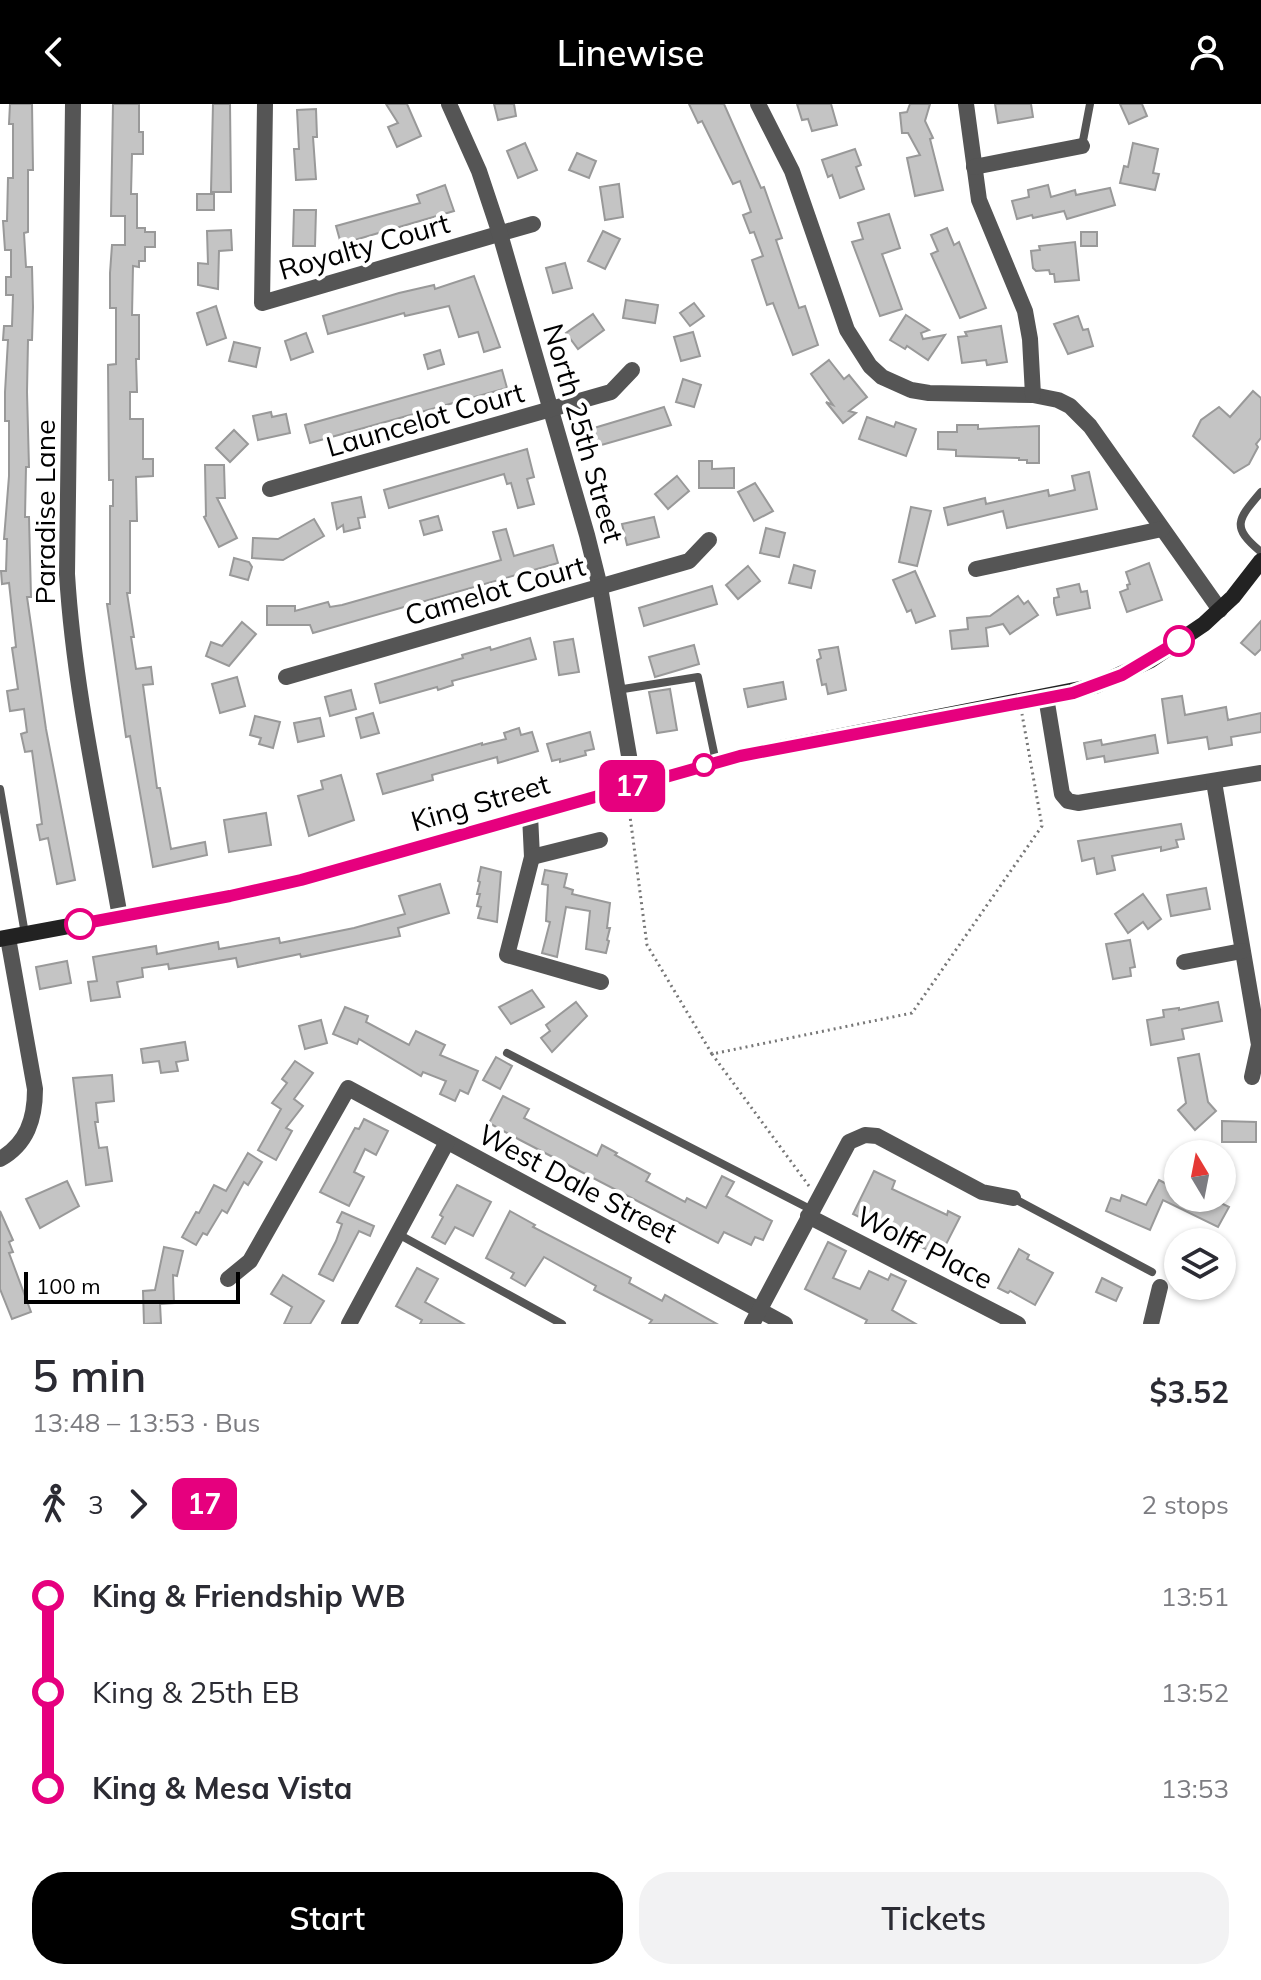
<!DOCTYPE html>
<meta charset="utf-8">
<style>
body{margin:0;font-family:Mulish,sans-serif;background:#f2f2f3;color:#2b2b33;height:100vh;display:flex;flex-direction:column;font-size:30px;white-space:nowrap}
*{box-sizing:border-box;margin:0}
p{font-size:26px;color:#7c7c81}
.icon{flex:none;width:44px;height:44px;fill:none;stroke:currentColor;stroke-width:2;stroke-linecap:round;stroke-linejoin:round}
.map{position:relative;height:1220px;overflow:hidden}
.details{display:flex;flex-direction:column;background:#fff;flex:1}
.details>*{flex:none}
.badge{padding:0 16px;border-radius:12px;font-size:28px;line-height:52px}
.needle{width:52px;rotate:350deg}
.buttons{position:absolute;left:1164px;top:1036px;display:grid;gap:16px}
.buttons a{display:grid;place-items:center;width:72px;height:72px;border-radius:50%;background:#fff;box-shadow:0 2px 6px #0004;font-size:40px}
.scale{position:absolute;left:24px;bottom:20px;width:216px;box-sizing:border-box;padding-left:8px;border:4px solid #000;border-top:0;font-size:22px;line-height:28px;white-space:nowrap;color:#000;-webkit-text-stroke:6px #fff;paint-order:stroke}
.map>.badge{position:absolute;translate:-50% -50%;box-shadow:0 0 0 4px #fff}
.legs{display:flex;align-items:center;gap:12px;height:88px;padding:0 32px;font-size:26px}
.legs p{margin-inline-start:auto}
.head{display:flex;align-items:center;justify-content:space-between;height:136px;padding:0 32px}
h1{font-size:44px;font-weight:600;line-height:60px}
.button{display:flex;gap:16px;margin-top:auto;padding:16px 32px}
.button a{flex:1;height:92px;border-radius:32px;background:#000;color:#fff;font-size:32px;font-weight:600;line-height:92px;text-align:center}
.button a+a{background:#f2f2f3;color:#2b2b33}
ul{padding:0 32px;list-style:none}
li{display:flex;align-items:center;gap:28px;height:96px;font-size:30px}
li i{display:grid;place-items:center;width:12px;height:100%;margin:0 10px;background:currentColor}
li i::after{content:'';width:20px;height:20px;margin:-10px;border:6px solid;border-radius:50%;background:#fff}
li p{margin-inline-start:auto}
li:first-child i{background:linear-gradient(#0000 50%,currentColor 0)}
li:last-child i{background:linear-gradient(currentColor 50%,#0000 0)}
header{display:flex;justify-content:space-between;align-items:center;height:104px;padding:0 32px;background:#000;color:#fff;font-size:36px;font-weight:600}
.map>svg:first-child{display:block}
.building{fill:#c4c4c4;stroke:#999;stroke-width:2}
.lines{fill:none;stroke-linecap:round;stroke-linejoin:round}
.path{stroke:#777;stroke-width:3;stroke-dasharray:2 4;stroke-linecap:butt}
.lane{stroke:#555;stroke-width:8}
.street{stroke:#555;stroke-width:16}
.secondary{stroke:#222;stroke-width:16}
.line-1-casing{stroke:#fff;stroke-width:18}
.line-1{stroke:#e6007e;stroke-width:12}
.stop-1-dot{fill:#fff;stroke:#e6007e;stroke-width:4}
.labels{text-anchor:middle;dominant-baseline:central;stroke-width:8;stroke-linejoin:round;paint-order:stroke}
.street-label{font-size:28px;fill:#000;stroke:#fff}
</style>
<header><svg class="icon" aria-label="back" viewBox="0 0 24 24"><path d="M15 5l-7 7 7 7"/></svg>Linewise<svg class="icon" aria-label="person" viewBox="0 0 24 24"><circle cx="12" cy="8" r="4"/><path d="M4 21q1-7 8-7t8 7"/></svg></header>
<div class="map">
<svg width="1261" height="1220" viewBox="0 0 1261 1220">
<rect width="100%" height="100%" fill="#fff"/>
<g class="building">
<path d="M10,0H32L33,66H28V128L24,129L26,163H32L33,203L32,236H28L27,288L29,363H26L25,413H29L31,493H27L46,625L75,776L57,780L48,734L40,736L37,721L42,720L32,647L25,648L21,630L27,628L24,605L10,607L7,587L18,585L12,544L16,543L9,479L2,480L1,467H6L7,435H4L9,372V317H5V288L8,236H3L4,222H12L13,191H6V173H11V146H5L3,117H7L8,74H13V20H9Z"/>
<path d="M113,0H139V28H143V50H132L131,90H137V124H145V128H155V143H145V157H139V163L133,162L132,211H139V255H136L137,288H130V315H143V355H153V372L136,373L137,417H130V489H127L134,533H131L136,565L151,563L153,580L143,581L157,684H160L171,745L205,738L207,751L153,763L130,632L126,633L107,500H110V402H113V376H109L108,261L116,260V204H110V169L112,141H125V112H111Z"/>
<path d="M213,0H230L231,88H211Z"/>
<path d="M386,0H407L421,32L397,43L388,23L398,19Z"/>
<path d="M494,0H514L516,12L498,16Z"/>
<path d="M689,0H724L761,84L764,83L782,134L776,136L799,204L805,202L818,241L793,251L773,199L767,201L752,156L763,152L754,128L750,129L743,111L751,108L740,77L733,80L702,17L698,19Z"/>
<path d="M797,0H831L837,21L812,27L808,15L802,16Z"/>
<path d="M910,0H930L925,17L933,34L930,35L943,86L915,92L907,54L920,51L908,29H902L900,9L907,8Z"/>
<path d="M995,0H1031L1033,13L998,19Z"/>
<path d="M1120,0H1142L1147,12L1129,20Z"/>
<path d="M316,5L317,33H313L316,75L296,76L294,45H299L297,6Z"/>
<path d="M525,39L537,66L518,74L507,47Z"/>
<path d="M1133,39L1158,45L1153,69L1159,70L1155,86L1120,79L1124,62L1128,63Z"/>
<path d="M855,45L861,61L856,63L864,85L840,94L832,71L828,73L822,56Z"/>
<path d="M577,49L596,57L589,74L569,66Z"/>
<path d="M619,80L623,113L605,116L600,83Z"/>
<path d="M445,81L454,107L341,140L336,122L420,99L417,91Z"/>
<path d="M1048,81L1051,93L1075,86L1076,91L1110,84L1115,101L1067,115L1064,107L1033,114L1032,111L1017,115L1012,97L1029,93L1028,86Z"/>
<rect x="197" y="90" width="17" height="16"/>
<path d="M294,106H316L315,142H293Z"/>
<path d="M889,110L900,144L882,150L902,205L880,212L852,138L863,135L858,119Z"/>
<path d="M947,124L954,141L959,138L986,204L960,214L931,150L938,147L931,131Z"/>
<path d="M231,126L232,146L219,147L218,185L198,181V159L208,160L207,127Z"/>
<path d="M603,127L620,135L605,165L588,157Z"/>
<rect x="1081" y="128" width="16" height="14"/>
<path d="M1075,138L1079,176L1055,178L1054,170H1050L1049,166L1036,167L1033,164L1031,147L1040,146L1039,142Z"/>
<path d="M565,159L572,184L553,189L546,164Z"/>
<path d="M474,172L500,243L484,248L478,228L459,233L449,202L405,212L404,209L328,230L323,212L399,189L434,181L435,185Z"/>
<path d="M626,196L658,201L655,219L623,214Z"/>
<path d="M694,199L704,212L690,222L680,209Z"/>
<path d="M216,202L226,234L207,241L197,209Z"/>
<path d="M593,210L604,226L578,245L566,229Z"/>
<path d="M906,211L929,226L921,229L923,235L945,231L928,256L907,242L905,245L890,236Z"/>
<path d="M1078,212L1083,226L1088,225L1093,242L1068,250L1054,220Z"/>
<path d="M1001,222L1007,258L987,261L986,256L962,259L958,233L967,232L965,228Z"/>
<path d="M693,228L700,252L681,257L674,233Z"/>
<path d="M306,229L313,248L291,256L285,237Z"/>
<path d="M234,238L260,244L256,263L229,257Z"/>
<path d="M440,246L444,260L428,265L424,251Z"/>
<path d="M829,256L844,275L849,271L867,293L849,307L856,309L843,319L826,298L833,301L811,270Z"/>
<path d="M502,266L507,284L310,339L305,321Z"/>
<path d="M683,275L701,281L694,303L676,298Z"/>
<path d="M1253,287L1261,294V334L1256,340L1258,343L1249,360L1234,369L1193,332L1201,316L1219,303L1230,313Z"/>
<path d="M664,303L671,321L598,342L594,324Z"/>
<path d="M271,308L272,313L286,310L290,329L258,336L253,312Z"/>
<path d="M867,313L894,323L896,318L916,325L906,352L859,335Z"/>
<path d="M957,321H978V325L1039,322V359H1027V356H1019V354L956,352V346L938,345V328H957Z"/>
<path d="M234,326L248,340L230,358L216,344Z"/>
<path d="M527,345L534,373L527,375L534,400L518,404L511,379L507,380L504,370L389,404L384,386Z"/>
<path d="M699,357H712V365L734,364V384H699Z"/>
<path d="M205,361H224L225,394H217L237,434L219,443L204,413L206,412Z"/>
<path d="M1089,368L1097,405L1007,424L1003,407L948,421L944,404L985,394L986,400L1048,386L1049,392L1075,386L1072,372Z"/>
<path d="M677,372L689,387L668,405L655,390Z"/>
<path d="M755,379L773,407L754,417L738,388Z"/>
<path d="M361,393L365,413L358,414L360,424L344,428L343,421L337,425L332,399Z"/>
<path d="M911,403L931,407L917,462L899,458Z"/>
<path d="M438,412L442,426L424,431L420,417Z"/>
<path d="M654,413L659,433L627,441L622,420Z"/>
<path d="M314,415L324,432L283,456L252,454L253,434L278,435Z"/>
<path d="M766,424L785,429L779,453L760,449Z"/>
<path d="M506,425L514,452L553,441L558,459L313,529L310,521H267V502H295V507L328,498L330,503L342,501L501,456L493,428Z"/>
<path d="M234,454L249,458L252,463L248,476L230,471Z"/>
<path d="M1149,459L1162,496L1127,508L1120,488L1128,485L1127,481L1130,480L1126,468Z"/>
<path d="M794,461L815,467L811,484L789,479Z"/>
<path d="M748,462L760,477L738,495L726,481Z"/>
<path d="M915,467L935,512L916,519L911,506L907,508L893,476Z"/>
<path d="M1079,480L1081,488L1087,487L1090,504L1057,511L1054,499V494L1059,493L1057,485Z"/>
<path d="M712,482L717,500L644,522L639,504Z"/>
<path d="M1018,492L1024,500L1028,497L1038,511L1010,530L1003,520L986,524L988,542L952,545L950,527L968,525L967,514L990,512Z"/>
<path d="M1261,517V545L1255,551L1241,539Z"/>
<path d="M242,518L256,530L229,562L206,552L211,538L222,542Z"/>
<path d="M530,534L536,555L452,577L453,581L438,586L437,583L380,599L375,580L463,554L462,551L490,543L491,546Z"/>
<path d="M573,535L579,568L559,571L554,538Z"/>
<path d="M694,541L699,560L655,573L649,553Z"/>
<path d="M838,543L846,586L828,590L826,580L822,581L817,556L821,554L819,546Z"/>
<path d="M237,573L245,602L220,609L212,580Z"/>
<path d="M783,578L786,595L748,603L744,585Z"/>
<path d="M670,585L677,626L657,629L649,588Z"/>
<path d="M351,586L356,605L330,612L325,593Z"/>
<path d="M1182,592L1185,611L1226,603L1228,616L1261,609V628L1231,633L1232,641L1209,645L1207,633L1168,639L1162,595Z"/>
<path d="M373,609L379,629L361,634L356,614Z"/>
<path d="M255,612L280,618L273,644L259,640L261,634L250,631Z"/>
<path d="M320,614L324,632L298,638L294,619Z"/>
<path d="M519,624L521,631L532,628L538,647L498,659L497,653L432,671L433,676L383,690L377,670L482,639V641L506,635L504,629Z"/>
<path d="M590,628L594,645L585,647L586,651L560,658V655L552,657L547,640Z"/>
<path d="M1155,631L1158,649L1105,658L1104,652L1087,655L1084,639L1101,636L1102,641Z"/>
<path d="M341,671L354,716L309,732L298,692L323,685L321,677Z"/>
<path d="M266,709L271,741L229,748L224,716Z"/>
<path d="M1181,720L1184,735L1176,736L1178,743L1161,747V743L1112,752L1115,766L1097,770L1094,754L1082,757L1078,737Z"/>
<path d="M481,763L501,768L497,818L478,814L481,803L477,802L480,790H477L480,778L478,777Z"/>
<path d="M545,766L567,770L564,783L573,786L572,790L610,799L607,824H610L607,836L609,837L606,849L586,845L590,807L566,803L557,853L542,849L550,818L546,817L548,781L542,780Z"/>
<path d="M440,780L449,809L398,824L400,832L301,853L300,850L238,863L236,854L169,865L168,860L142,864L143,873L117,878L120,893L91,897L88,878L97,877L93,853L156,842L157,850L218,838L219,845L279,834L280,839L354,824L405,810L399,792Z"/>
<path d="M1206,784L1210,805L1171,812L1167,791Z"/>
<path d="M1143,790L1161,815L1148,825L1143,818L1128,829L1115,810Z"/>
<path d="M1130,836L1135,863L1130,864L1131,872L1113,875L1106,840Z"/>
<path d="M67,857L71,879L40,885L36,863Z"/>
<path d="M532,886L544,903L511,920L499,903Z"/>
<path d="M576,898L587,912L552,948L541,934L550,927L546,921Z"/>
<path d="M1218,898L1222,917L1182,925L1184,935L1151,941L1147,916L1164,913L1163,906L1179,904V906Z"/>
<path d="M345,903L368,912L366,918L409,941L416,927L445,941L440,951L478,967L468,990L460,986L455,997L440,990L446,977L423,968L421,972L359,935L357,940L333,930Z"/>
<path d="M321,916L327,939L305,945L299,922Z"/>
<path d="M185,938L188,956L176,958L178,967L161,969L159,957L143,959L141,945Z"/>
<path d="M1199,950L1208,998L1216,1007L1195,1026L1178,1006L1186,999L1178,954Z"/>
<path d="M496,953L512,962L500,985L483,976Z"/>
<path d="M295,957L313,969L294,995L303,1002L286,1024L292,1027L276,1056L258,1046L281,1005L272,999L287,979L282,975Z"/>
<path d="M112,971L114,997L96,999L98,1018H95L99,1044L107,1043L112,1077L86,1081L73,974Z"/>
<path d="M503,992L529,1005L524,1014L597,1052L602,1041L617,1049L615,1051L650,1070L646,1077L685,1098L687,1094L706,1104L722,1072L734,1078L726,1092L772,1117L763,1136L755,1133L751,1141L724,1128L718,1139L520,1036L489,1019Z"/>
<path d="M364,1015L388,1027L376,1051L365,1045L354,1068L364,1073L349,1102L320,1088L355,1024L359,1025Z"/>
<path d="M1222,1017L1256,1018V1038H1222Z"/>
<path d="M248,1049L262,1058L248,1081L244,1078L227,1109L222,1106L207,1131L203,1129L196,1141L182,1133L196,1108L199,1109L214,1081L226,1087Z"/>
<path d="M874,1067L895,1077L892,1085L947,1111L948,1107L960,1113L940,1152L853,1110Z"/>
<path d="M1159,1076L1178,1086V1094H1211L1229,1103L1218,1123L1163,1096L1150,1126L1106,1107L1111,1094L1120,1097L1122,1091L1146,1101Z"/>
<path d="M67,1077L79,1102L40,1124L26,1095Z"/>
<path d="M457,1081L491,1098L473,1132L455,1123L445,1140L432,1133L443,1113L440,1111Z"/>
<path d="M0,1107L13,1136L9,1138L13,1148L9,1149L31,1208L12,1215L0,1185Z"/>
<path d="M510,1107L535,1121L533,1123L631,1174L629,1179L662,1197L665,1191L717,1220H649L652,1216L594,1186L596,1182L544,1153L525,1182L511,1174L514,1169L486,1154Z"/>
<path d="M342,1108L374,1122L370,1132L359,1127L333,1177L319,1170L336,1137L342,1120L337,1118Z"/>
<path d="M828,1138L846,1147L833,1174L860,1185L869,1167L888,1176L891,1170L906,1177L892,1206L916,1220H865L867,1216L805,1185Z"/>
<path d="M164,1143L183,1147L177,1172L173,1171L174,1199L160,1200L161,1219L144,1220L143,1187L155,1186Z"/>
<path d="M1019,1145L1029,1151L1027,1155L1053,1169L1035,1201L1010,1187L1008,1189L998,1184Z"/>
<path d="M417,1164L438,1175L425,1198L464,1220H420L422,1216L396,1202Z"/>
<path d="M283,1171L324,1197L310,1220H284L292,1203L271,1190Z"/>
<path d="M1102,1174L1122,1184L1116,1197L1096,1188Z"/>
</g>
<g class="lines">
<g class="path">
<path d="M628,697L647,841L712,950"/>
<path d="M809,1082L712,950L912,909L1042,722L1022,610"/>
</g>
<g class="lane">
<path d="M1082,42L1090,0"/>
<path d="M1261,388C1237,416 1231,423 1261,448"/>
<path d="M617,586L698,573L716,658"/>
<path d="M0,685L25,830"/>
<path d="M507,949L812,1106"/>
<path d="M1013,1094L1152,1168"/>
<path d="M398,1130L562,1220"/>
</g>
<g class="street">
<path d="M73,0L67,470C74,585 100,699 120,813"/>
<path d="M265,0L262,199L533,120"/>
<path d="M449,0L479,67L500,130L587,431L600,483L634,681"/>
<path d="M758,0L792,67L847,226L870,262L882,273L911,286L929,289L1033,291L1058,296L1070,302L1090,322L1220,506"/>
<path d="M966,0L979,96L1025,207L1030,235L1033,291"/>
<path d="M974,63L1082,42"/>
<path d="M270,385L611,288L632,266"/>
<path d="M976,465L1162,425"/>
<path d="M286,573L689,457L709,436"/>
<path d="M1046,593L1062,690L1068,697L1078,699L1261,669"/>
<path d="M1214,678L1259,941L1252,973"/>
<path d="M530,711L532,753L507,851L601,878"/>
<path d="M532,753L600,736"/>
<path d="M1184,858L1242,847"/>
<path d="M0,1055C27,1040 35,1015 35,985L8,834"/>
<path d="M808,1112L1018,1220"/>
<path d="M228,1175L250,1157L348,984L785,1220"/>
<path d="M349,1220L447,1038"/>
<path d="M752,1220L849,1038L865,1031L877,1032L982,1088L1013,1094"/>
<path d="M1151,1220L1160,1183"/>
</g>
<path class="secondary" d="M0,835L230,792L301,776L740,652L1095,582L1151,556L1204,520L1233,493L1261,457"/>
</g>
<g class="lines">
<defs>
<path id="line-1" d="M80,820L230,792L301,776L740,652L1073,589L1122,571L1179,537"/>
</defs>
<use href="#line-1" class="line-1-casing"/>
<use href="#line-1" class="line-1"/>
</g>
<g class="stop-1-dot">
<circle cx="1179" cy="537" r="14"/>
<circle cx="704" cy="661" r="10"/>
<circle cx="80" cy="820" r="14"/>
</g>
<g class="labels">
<g class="street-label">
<text transform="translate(364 142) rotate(-16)">Royalty Court</text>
<text transform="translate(425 315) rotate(-16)">Launcelot Court</text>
<text transform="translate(584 329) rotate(74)">North 25th Street</text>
<text transform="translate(44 408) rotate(-90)">Paradise Lane</text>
<text transform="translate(495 486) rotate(-16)">Camelot Court</text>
<text transform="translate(480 698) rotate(-16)">King Street</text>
<text transform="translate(578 1079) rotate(28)">West Dale Street</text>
<text transform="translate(925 1143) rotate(27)">Wolff Place</text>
</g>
</g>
</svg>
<div class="buttons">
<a><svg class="needle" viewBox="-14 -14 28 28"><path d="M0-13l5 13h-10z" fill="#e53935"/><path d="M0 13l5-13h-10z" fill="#7c7c81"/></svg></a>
<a><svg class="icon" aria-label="layers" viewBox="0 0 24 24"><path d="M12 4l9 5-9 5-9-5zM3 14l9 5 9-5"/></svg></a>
</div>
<div class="scale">100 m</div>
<b class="badge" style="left:632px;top:682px;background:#e6007e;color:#fff">17</b>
</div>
<section class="details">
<div class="head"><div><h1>5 min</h1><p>13:48 – 13:53 · Bus</p></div><b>$3.52</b></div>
<div class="legs"><svg class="icon" aria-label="walk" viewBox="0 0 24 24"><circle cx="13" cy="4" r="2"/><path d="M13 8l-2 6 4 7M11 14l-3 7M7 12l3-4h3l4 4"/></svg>3<svg class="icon" aria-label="forward" viewBox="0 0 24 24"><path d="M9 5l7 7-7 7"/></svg><b class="badge" style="background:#e6007e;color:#fff">17</b><p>2 stops</p></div>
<ul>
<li><i style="color:#e6007e"></i><b>King &amp; Friendship WB</b><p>13:51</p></li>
<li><i style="color:#e6007e"></i><span>King &amp; 25th EB</span><p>13:52</p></li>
<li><i style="color:#e6007e"></i><b>King &amp; Mesa Vista</b><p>13:53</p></li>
</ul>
<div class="button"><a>Start</a><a>Tickets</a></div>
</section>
